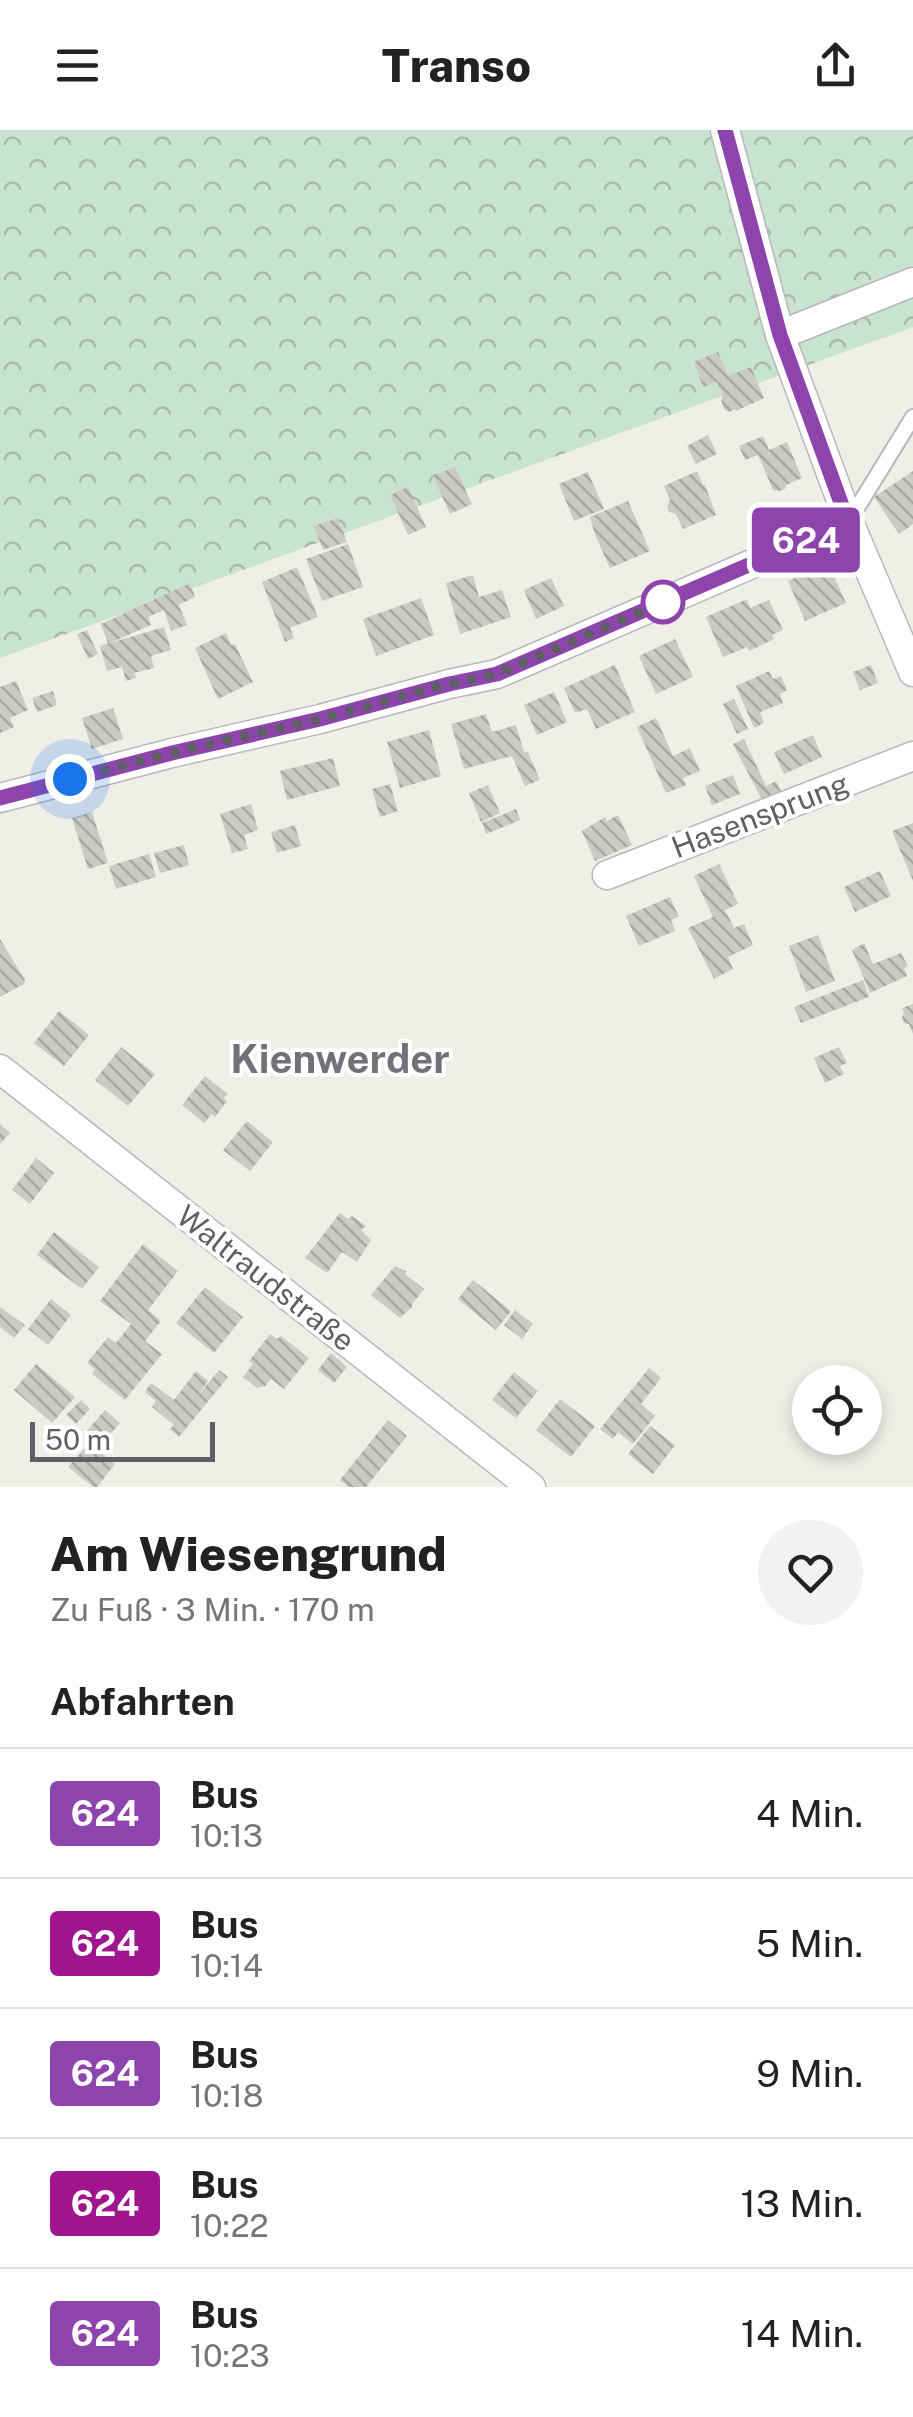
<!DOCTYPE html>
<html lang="de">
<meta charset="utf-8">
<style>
body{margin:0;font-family:"Public Sans",sans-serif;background:#f2f2f2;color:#222;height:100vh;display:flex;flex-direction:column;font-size:38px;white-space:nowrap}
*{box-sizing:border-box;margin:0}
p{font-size:32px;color:#767676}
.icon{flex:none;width:55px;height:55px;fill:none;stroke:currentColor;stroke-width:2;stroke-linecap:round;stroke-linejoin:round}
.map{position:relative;height:1357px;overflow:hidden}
.sheet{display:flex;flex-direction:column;background:#fff;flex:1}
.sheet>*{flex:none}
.badge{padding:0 20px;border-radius:8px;font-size:35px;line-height:65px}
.tools{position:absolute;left:792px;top:1235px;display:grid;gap:20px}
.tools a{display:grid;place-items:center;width:90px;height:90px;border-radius:50%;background:#fff;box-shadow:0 5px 15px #0003;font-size:50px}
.scale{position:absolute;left:30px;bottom:25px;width:185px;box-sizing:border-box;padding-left:10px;border:5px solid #5f6066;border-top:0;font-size:28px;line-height:35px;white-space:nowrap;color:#5f6066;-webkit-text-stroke:8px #fff;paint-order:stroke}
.you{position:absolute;width:50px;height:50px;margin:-25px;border:8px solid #fff;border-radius:50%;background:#1a73e8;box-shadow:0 0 0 15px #1a73e833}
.map>.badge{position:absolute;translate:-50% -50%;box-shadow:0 0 0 5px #fff}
h2{padding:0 50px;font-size:38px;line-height:90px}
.round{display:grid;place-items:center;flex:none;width:105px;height:105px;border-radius:52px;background:#f2f2f2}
.head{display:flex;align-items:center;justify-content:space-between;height:170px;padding:0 50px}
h1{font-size:48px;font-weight:800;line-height:75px}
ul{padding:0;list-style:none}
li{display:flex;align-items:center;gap:30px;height:130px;padding:0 50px;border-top:2px solid #e0e0e0}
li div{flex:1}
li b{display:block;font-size:38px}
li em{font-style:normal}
li .badge{min-width:110px;font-weight:700;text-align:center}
header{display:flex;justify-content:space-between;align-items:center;height:130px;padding:0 50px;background:#fff;font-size:45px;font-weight:800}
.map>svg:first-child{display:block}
.forest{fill:url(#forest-crowns)}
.building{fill:url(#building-back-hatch)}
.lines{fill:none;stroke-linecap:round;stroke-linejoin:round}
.service-casing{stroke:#b8b8bc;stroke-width:18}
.minor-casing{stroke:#b8b8bc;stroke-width:31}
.service{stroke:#fff;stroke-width:14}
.minor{stroke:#fff;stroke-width:28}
.line-casing{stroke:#fff;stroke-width:22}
.line{stroke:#8e44ad;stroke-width:15}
.walk{stroke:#5f6066;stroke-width:10;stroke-dasharray:0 18}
.stop-dot{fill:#fff;stroke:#8e44ad;stroke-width:5}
.labels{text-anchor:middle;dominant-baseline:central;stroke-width:8;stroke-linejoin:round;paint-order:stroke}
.street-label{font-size:30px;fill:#5f6066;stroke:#fff}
.district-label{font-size:40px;font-weight:bold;fill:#707278;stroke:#fff}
</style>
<header><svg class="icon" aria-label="menu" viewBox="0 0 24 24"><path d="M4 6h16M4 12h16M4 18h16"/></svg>Transo<svg class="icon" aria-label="share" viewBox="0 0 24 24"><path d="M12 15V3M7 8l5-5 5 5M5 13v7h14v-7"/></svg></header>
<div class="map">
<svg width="913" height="1357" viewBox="0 0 913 1357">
<defs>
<pattern id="forest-crowns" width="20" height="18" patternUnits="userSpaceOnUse" patternTransform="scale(2.5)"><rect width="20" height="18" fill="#c8e3d0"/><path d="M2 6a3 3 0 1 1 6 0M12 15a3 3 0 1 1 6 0" fill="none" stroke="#a6bbad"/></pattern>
<pattern id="building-back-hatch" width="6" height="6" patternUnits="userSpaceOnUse" patternTransform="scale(2.5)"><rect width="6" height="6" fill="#cbcac5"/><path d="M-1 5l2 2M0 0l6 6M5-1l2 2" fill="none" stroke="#a8a7a4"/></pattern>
</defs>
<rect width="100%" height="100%" fill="#efefe8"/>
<path class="forest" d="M0,0H913V197L0,528Z"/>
<g class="building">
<path d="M718,222L728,246L751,237L764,268L736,281L735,279L729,282L724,279L721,270L723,265L717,252L703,257L694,232Z"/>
<path d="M708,305L717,324L696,334L687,316Z"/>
<path d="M763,306L769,320L787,312L802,348L786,355L785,359L779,361L773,360L758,325L745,330L739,316Z"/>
<path d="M455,337L472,374L450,384L433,346Z"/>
<path d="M697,341L703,355H705L716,385L683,399L676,384L669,382L667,376L670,370L664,356Z"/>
<path d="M913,341V394L899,404L874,367Z"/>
<path d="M588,342L604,379L574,391L559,354Z"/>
<path d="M408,357L426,397L408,405L390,365Z"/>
<path d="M628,371L650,421L610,438L595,405L590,387Z"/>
<path d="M338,388L347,412L323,420L314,396Z"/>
<path d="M348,414L363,457L322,471L306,429Z"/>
<path d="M828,433L846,473L805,491L788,451Z"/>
<path d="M297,437L318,487L290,498L294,508L285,512L262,452Z"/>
<path d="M473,445L479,467L502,460L511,487L460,504L446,453Z"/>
<path d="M551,448L564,476L536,489L524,460Z"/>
<path d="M190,453L195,467L179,475L187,495L171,501L164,480L148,487L151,495L108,514L101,494Z"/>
<path d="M421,468L434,505L376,526L363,489Z"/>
<path d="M747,469L750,478L769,470L783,500L772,505L774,509L749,521L747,517L723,527L706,487Z"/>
<path d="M164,497L171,520L151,526L154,538L134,543L136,548L126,551L122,537L107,541L100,516Z"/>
<path d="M87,500L98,524L88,529L77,504Z"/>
<path d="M226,503L231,515L235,514L253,552L218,569L195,518Z"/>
<path d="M675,509L693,547L656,564L639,526Z"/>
<path d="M615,535L635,582L596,599L587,579L575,583L564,558Z"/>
<path d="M871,535L878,553L860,560L853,542Z"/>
<path d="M769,541L773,549L781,546L787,560L780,564L783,573L760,582L764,593L754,598L736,556Z"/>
<path d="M16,551L28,580L10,588L14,597L0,603V557Z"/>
<path d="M53,561L57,575L37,582L32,568Z"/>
<path d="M554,562L567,592L537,605L524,575Z"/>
<path d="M734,569L748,599L737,604L723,574Z"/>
<path d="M113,578L123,609L92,619L82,588Z"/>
<path d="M486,584L492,602L516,595L524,622H528L540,650L525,656L512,626L464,639L451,594Z"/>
<path d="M656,588L673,626L690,618L700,641L683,648L686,655L666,663L637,597Z"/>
<path d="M429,600L441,646L400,658L387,612Z"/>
<path d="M813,605L822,627L784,644L774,622Z"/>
<path d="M744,609L766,656L776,651L782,663L763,672L733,614Z"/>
<path d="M333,628L340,656L287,670L280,641Z"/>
<path d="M733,645L740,664L712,675L705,656Z"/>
<path d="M390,654L398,681L380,687L372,659Z"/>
<path d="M488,655L500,683L481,692L469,663Z"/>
<path d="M251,674L258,700L244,705L248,719L232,723L220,684Z"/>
<path d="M516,679L520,690L486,704L482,693Z"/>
<path d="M92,682L108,733L88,739L72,688Z"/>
<path d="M618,685L632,715L595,731L582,701L605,687L607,691Z"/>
<path d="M913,693V751L892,701Z"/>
<path d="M295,695L301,716L277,723L271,702Z"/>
<path d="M184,715L189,735L160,743L154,723Z"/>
<path d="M149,724L156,747L116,759L109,736Z"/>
<path d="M719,734L738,774L725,780L734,798L744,794L753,815L728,827L733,839L714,849L688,798L713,787L694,746Z"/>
<path d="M880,741L891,766L855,782L844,757Z"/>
<path d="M670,767L679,787L671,790L675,801L639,816L626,786Z"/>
<path d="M818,805L835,851L806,862L789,816Z"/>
<path d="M0,809L25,850L24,854L0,867Z"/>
<path d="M864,813L873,834L901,823L908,836L904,838L907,846L870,863L852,820Z"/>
<path d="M863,850L869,867L801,893L794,877Z"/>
<path d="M913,874V904L909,894L904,893L902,887L904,883L902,878Z"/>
<path d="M59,881L89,905L64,936L34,913Z"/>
<path d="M121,917L155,944L128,976L95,950Z"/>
<path d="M839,917L847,933L840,936L844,944L825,953L814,928Z"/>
<path d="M205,946L228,964L224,968L227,971L215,987L212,984L204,993L182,975Z"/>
<path d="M247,991L273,1012L250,1041L223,1020Z"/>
<path d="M0,994L10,1003L0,1014Z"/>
<path d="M36,1028L54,1043L30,1074L12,1060Z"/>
<path d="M340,1083L348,1089L352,1086L366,1096L361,1100L371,1110L357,1132L342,1122L327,1143L305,1128Z"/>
<path d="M54,1102L99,1137L82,1159L37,1125Z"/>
<path d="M143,1114L178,1141L148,1180L161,1191L145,1211L162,1224L125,1270L92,1244L95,1239L87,1233L108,1207L116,1213L131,1194L100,1171Z"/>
<path d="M395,1136L406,1141V1145L424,1159L412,1174V1177L400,1188L371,1165Z"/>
<path d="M473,1150L511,1181L496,1200L458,1169Z"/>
<path d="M205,1157L243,1187L214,1223L176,1193Z"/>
<path d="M51,1169L71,1185L48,1215L28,1199Z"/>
<path d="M0,1177L25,1195L14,1208L0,1197Z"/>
<path d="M515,1180L533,1194L522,1209L504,1195Z"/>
<path d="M270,1204L277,1209L281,1206L309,1228L284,1259L271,1249L265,1256L257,1258L243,1247L253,1234L249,1231Z"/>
<path d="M331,1223L347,1237L334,1253L318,1240Z"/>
<path d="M36,1234L75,1267L52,1293L14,1260Z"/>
<path d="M649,1238L661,1248L641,1274L655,1286L633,1314L618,1302L613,1309L600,1299Z"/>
<path d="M219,1240L228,1247L179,1307L170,1299L174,1295L152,1277L156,1271L145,1262L151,1253L174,1270L196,1241L208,1251L196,1268Z"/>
<path d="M514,1242L538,1261L516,1288L492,1270Z"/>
<path d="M560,1269L595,1296L571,1327L536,1300Z"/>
<path d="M81,1270L90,1279L76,1294L66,1285Z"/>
<path d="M105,1280L120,1293L100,1316L85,1303Z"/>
<path d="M388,1290L407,1306L366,1357H349L340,1350Z"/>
<path d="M650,1296L675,1315L653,1344L628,1324Z"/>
<path d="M89,1313L115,1334L97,1357H93L68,1337Z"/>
</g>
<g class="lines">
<defs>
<path id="service" d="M849,391L913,287"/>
<g id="minor">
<path d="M725,0L780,205L849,392L913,542"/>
<path d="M780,205L913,152"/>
<path d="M0,668L172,623L320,589L449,554L497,544L849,392"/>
<path d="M607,745L913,626"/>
<path d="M0,939L531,1357"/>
</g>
</defs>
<use href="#service" class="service-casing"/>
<use href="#minor" class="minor-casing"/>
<use href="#service" class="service"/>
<use href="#minor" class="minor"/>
</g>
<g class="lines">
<defs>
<path id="line" d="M0,668L172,623L320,589L449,554L497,544L848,392L780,205L725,0"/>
</defs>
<use href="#line" class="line-casing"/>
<use href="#line" class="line"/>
<path class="walk" d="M70,649L172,623L320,589L449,554L497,544L666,471L663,472"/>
</g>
<circle class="stop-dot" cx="663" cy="472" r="20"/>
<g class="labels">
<g class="street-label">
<text transform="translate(760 685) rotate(-21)">Hasensprung</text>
<text transform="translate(266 1148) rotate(38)">Waltraudstraße</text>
</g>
<g class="district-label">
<text x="340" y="928">Kienwerder</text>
</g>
</g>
</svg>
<div class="tools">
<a><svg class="icon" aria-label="locate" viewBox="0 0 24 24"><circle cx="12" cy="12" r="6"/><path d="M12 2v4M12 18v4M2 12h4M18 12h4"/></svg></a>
</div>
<div class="scale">50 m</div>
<div class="you" style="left:70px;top:649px"></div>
<b class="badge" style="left:806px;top:410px;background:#8e44ad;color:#fff">624</b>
</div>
<section class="sheet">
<div class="head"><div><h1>Am Wiesengrund</h1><p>Zu Fuß · 3 Min. · 170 m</p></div><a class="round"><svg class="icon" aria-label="heart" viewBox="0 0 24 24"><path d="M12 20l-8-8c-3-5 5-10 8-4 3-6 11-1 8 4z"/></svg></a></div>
<h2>Abfahrten</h2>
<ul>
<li><span class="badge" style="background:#8e44ad;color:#fff">624</span><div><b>Bus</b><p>10:13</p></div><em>4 Min.</em></li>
<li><span class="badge" style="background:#a0148e;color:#fff">624</span><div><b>Bus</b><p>10:14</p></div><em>5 Min.</em></li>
<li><span class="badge" style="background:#8e44ad;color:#fff">624</span><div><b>Bus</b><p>10:18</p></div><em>9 Min.</em></li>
<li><span class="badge" style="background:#a0148e;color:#fff">624</span><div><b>Bus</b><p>10:22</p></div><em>13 Min.</em></li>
<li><span class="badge" style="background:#8e44ad;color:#fff">624</span><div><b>Bus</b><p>10:23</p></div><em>14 Min.</em></li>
</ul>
</section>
